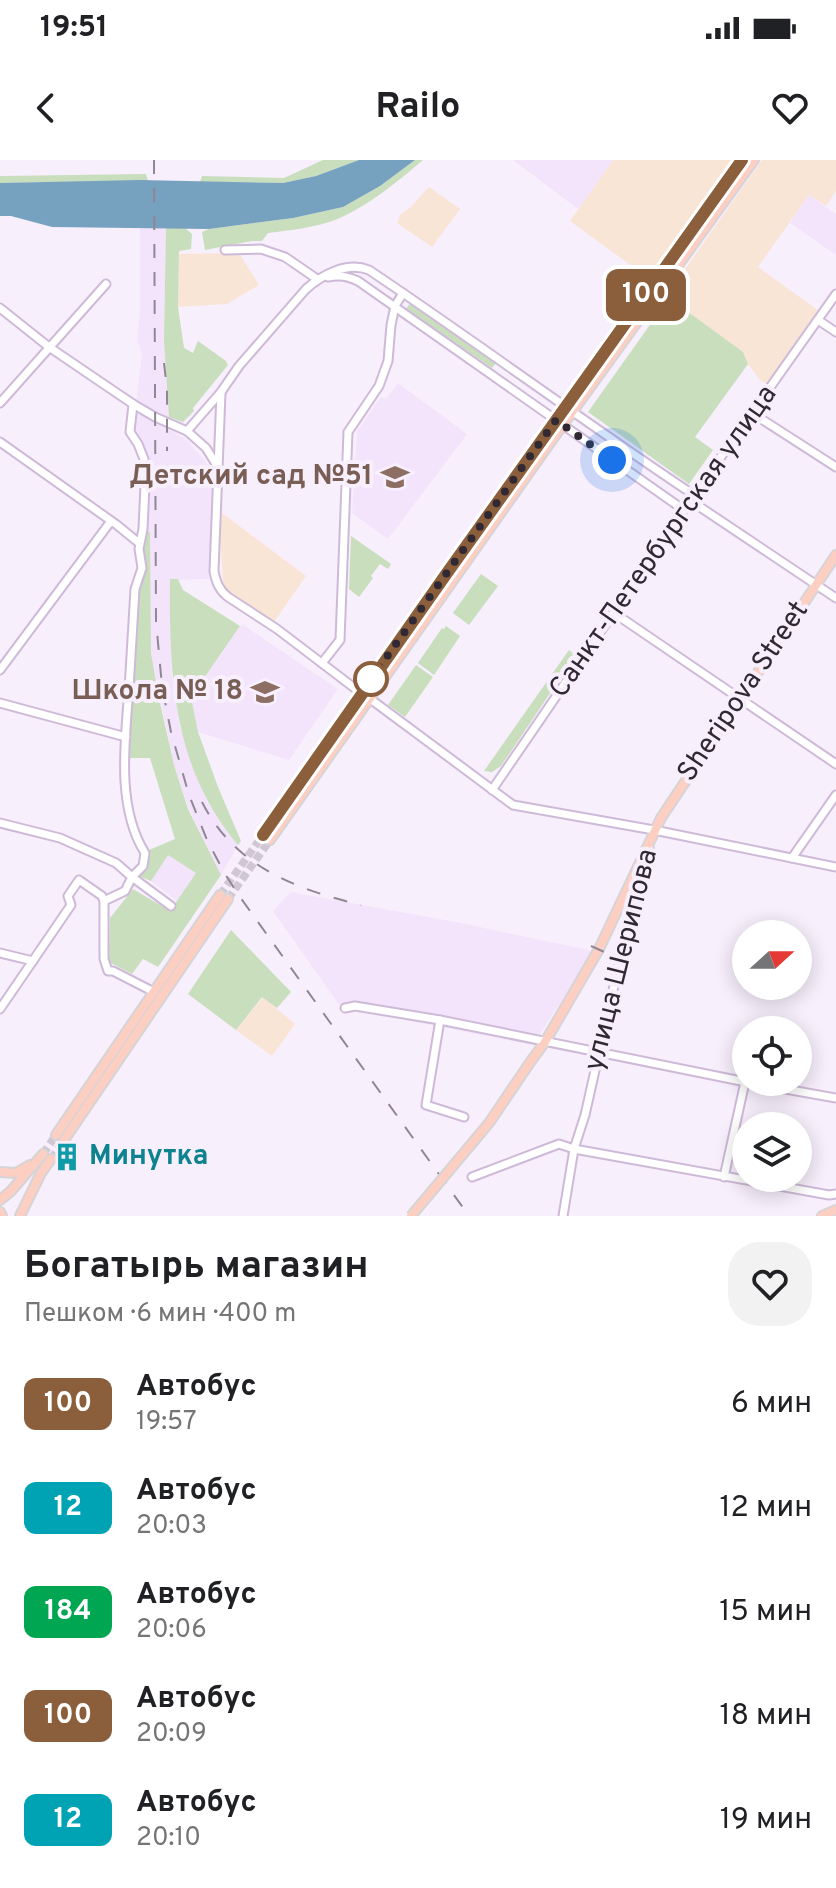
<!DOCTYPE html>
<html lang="ru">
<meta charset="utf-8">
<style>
body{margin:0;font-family:Overpass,sans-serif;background:#f2f2f2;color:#202124;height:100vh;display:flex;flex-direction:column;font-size:30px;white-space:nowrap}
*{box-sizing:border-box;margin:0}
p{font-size:26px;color:#757577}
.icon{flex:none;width:44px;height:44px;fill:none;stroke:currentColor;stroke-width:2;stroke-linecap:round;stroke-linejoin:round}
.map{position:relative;height:1056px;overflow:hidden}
.drawer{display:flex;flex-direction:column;background:#fff;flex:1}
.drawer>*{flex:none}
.badge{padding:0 16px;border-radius:12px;font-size:28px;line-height:52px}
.needle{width:52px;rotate:69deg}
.fabs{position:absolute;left:732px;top:760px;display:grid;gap:16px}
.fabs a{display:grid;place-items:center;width:80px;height:80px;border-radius:50%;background:#fff;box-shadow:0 4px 20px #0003;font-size:40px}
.you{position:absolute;width:40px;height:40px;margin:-20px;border:6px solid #fff;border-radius:50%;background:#1a73e8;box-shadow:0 0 0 12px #1a73e833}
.map>.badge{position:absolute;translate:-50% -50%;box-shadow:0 0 0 4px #fff}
.round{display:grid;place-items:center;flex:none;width:84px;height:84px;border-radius:32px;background:#f2f2f2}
.headline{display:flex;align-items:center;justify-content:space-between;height:136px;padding:0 24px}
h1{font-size:38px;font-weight:700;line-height:60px}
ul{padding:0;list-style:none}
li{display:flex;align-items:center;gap:24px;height:104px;padding:0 24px}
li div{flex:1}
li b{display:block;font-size:30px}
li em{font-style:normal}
li .badge{min-width:88px;font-weight:700;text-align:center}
.status{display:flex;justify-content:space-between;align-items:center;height:56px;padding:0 40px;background:#fff;direction:ltr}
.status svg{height:22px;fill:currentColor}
header{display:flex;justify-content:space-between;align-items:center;height:104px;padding:0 24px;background:#fff;font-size:36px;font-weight:700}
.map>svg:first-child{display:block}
.commercial{fill:#f9e5d6}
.built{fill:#f3e4fb}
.green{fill:#c8debd}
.water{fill:#76a1bf}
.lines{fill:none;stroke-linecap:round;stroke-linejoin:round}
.major-tunnel{stroke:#d0c7d4;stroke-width:8;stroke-dasharray:8 4;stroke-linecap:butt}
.minor-casing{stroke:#cebad8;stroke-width:11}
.major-casing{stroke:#d6d4d6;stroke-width:12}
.minor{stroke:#fff;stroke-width:7}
.major{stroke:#fdcfc2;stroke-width:8}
.rail{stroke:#8f8793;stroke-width:2;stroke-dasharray:14 14;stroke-linecap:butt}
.major-bridge-casing{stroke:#d6d4d6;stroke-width:12;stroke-linecap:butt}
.major-bridge{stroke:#fdcfc2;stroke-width:8}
.line-casing{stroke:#fff;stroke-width:18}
.line{stroke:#8b5e3c;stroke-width:12}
.walk{stroke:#302934;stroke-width:8;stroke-dasharray:0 14.4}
.stop-dot{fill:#fff;stroke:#8b5e3c;stroke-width:4}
.labels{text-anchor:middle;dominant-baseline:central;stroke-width:8;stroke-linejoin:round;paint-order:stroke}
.education-label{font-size:28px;font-weight:bold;fill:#785e54;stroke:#f8effc;text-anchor:end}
.street-label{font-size:28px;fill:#302934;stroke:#f8effc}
.culture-label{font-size:28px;font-weight:bold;fill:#0d838f;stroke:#f8effc;text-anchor:start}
</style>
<div class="status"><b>19:51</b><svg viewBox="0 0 49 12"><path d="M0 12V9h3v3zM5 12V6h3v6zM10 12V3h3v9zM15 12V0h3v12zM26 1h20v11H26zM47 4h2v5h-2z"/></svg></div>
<header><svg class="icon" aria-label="back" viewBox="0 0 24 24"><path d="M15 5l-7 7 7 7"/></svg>Railo<svg class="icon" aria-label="heart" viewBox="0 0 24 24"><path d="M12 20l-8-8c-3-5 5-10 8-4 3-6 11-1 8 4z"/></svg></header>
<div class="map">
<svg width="836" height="1056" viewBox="0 0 836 1056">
<rect width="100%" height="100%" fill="#f8effc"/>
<g class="commercial">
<path d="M613,0H738L651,120L570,61Z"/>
<path d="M762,0H836V31L826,46L809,35L758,107L819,151L768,224L761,221L748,204L743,192L666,136Z"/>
<path d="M429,27L460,49L432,87L397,63L400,55L411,47Z"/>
<path d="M239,93L259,125L227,144L178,147L179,94Z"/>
<path d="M222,353L306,416L274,462L228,433L223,423L220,375Z"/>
<path d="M263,837L295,864L272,896L236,870Z"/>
</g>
<g class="built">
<path d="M513,0H613L578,49Z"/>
<path d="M809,35L836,54V95L790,63Z"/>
<path d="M140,68H166L164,180L169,230V269L188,281L210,307L214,315L209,419L170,420V462L172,517L180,567L193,607L207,641L221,664L238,685L221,715L189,649L174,605L151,493L150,374L146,368V298L133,270L142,193L137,181L140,150Z"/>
<path d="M398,223L467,274L388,379L352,353L357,271L381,237L386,239Z"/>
<path d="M242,464L338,529L289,600L198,572L191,537Z"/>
<path d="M168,694L196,713L177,741L151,721Z"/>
<path d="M291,732L461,763L593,791L533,885L390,857L340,846L273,751Z"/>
</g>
<g class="green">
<path d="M323,0H359L316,16L283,23L200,22L202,16L284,18Z"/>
<path d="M415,0H423C400,20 364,49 335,60C313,68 291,70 268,73L262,81H252L205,90L202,72L209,69L293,58L343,47L380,26Z"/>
<path d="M146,14L148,21L0,23V16Z"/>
<path d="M166,68H185L192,74L191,89L179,91L178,147L184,188L193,193L198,181L226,201L228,205L193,248L194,251L183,262L169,257L164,180Z"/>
<path d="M669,138L743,192L748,204L695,277L713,290L689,324L588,252Z"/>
<path d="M410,143L496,203L492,208L406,149Z"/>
<path d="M146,368L150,373L151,493L160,543L174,605L188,649L221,715L158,807L143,799L132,814L109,802L110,758L133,729L170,751L196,713L168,695L151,721L139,716L146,709L149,690L175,679L150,598H127L138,430L146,408L143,383Z"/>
<path d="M351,376L391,404L388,409L380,404L371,416L373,418L359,437L349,429Z"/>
<path d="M481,414L498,426L469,465L453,453Z"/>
<path d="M170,419H178L183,430L240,466L191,537L198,572L218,627L241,681L238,685C173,609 169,515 170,419Z"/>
<path d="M446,466L460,476L434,515L418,503L442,468L444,469Z"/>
<path d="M569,490L574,494V498L501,606L492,612L484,611Z"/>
<path d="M416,505L433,517L405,557L388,545Z"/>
<path d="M231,770L291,832L277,848L262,837L236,870L188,834Z"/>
</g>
<path class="water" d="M359,0H415L380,26L343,47L293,58L209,69L52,67L11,56H0V23L140,20L283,23L316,16Z"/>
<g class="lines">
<g class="major-tunnel">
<path d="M220,735L263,675"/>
<path d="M228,739L270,680"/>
<path d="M43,994L56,975"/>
<path d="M51,999L64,980"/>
</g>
<defs>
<g id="minor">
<path d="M225,90L261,89L285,97L317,119"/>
<path d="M328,117C340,115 347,116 358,121L684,350"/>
<path d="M0,148L49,187L133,244L155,257L187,271L206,288L216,304"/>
<path d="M818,160L836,172"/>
<path d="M221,233L214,411C216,422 219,430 228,437L277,469L361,533"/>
<path d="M0,243L106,124"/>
<path d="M752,253L836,307"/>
<path d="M187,271L221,232L239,206L306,129C322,115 347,101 369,110C478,183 584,262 694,335"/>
<path d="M0,282L117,365L139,383"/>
<path d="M691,341L836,438"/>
<path d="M614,453L836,604"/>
<path d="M322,503L340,480L348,272L379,226L388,201L391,165L395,146L403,133"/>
<path d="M0,510L111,361"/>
<path d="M369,538L513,645L654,670L836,707"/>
<path d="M0,543L126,577"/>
<path d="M492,630L694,335L836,134"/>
<path d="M0,663L60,678L116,703L132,717L171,746"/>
<path d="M792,698L836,635"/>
<path d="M104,741L125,731L132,717L143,706L145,693C116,647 125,581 129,529C131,496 133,462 135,429L142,408L139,389L143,369L145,325L144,299L138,284L130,272L133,244"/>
<path d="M0,793L33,801"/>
<path d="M345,848L355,846L440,860L746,922"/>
<path d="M0,849L71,745L68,736L79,720L102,736L104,741V799L108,811H113L154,832"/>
<path d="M440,860L426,945L464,957"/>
<path d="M746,922L836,938"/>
<path d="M472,1017L559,984L574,989L585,955L620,799L649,688"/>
<path d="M724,1017L745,922"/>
<path d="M563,1056L574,989L829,1035L836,1034"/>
</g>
<g id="major">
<path d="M263,675L361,533L742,0"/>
<path d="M270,680L552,280L754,0"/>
<path d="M531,901L545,882L599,789L661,658L836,395"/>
<path d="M56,975L220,735"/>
<path d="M64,980L228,739"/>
<path d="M0,1012L16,1013L30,1005"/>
<path d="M0,1040L11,1031L43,994"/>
<path d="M0,1052L2,1056"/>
<path d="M20,1056L41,1013L51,999"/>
<path d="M822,1056L836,1050"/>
</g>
</defs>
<use href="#minor" class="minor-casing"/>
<use href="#major" class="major-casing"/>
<use href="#minor" class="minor"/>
<use href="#major" class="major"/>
<g class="rail">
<path d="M154,0L156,461L162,526L171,572L189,635L207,680L225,714L240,737L469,1056"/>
<path d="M164,203L167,229V291"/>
<path d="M202,642C234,706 295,729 361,745"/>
<path d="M591,786L633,805"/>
</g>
<defs>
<path id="major-bridge" d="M411,1056L489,963L531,901"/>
</defs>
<use href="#major-bridge" class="major-bridge-casing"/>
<use href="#major-bridge" class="major-bridge"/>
</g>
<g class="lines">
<defs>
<path id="line" d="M263,675L447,413L742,0"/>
</defs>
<use href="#line" class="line-casing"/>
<use href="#line" class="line"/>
<path class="walk" d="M371,519L556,260L612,300"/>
</g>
<defs>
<symbol id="school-bare" viewBox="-9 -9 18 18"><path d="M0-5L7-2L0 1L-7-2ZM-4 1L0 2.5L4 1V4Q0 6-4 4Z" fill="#8d6e63" stroke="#f8effc" stroke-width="2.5" paint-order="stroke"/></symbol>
<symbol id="building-bare" viewBox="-9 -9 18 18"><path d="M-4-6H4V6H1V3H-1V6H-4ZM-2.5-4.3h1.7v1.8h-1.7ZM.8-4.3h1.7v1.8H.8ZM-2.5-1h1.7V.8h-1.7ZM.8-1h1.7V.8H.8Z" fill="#0f9aa8" stroke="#f8effc" stroke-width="2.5" paint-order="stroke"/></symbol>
</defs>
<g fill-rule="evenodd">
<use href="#school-bare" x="375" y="297" width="40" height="40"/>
<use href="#school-bare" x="245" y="512" width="40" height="40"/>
<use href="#building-bare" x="47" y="977" width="40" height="40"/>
</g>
<circle class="stop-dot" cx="371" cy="519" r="16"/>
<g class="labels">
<g class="education-label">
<text x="373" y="317">Детский сад №51</text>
<text x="243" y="532">Школа № 18</text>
</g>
<g class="street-label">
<text transform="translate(664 382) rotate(-55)">Санкт-Петербургская улица</text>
<text transform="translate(744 532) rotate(-56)">Sheripova Street</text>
<text transform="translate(622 800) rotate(-76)">улица Шерипова</text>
</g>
<g class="culture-label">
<text x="89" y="997">Минутка</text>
</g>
</g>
</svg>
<div class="fabs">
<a><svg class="needle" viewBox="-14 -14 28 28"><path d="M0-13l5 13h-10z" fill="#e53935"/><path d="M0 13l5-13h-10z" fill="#757577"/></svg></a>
<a><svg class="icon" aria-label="locate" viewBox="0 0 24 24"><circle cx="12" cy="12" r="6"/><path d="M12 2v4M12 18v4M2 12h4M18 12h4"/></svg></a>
<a><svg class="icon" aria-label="layers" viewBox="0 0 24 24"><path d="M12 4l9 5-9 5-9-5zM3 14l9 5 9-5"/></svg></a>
</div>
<div class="you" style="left:612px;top:300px"></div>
<b class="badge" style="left:646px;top:135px;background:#8b5e3c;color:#fff">100</b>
</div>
<section class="drawer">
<div class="headline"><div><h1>Богатырь магазин</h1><p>Пешком · 6 мин · 400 m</p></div><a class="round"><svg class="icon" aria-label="heart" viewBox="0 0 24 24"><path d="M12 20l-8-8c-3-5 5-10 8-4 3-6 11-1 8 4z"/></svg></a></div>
<ul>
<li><span class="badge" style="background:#8b5e3c;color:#fff">100</span><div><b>Автобус</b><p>19:57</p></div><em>6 мин</em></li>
<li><span class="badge" style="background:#00a3b4;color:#fff">12</span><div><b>Автобус</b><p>20:03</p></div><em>12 мин</em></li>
<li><span class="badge" style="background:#00a651;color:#fff">184</span><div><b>Автобус</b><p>20:06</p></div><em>15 мин</em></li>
<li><span class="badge" style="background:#8b5e3c;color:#fff">100</span><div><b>Автобус</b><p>20:09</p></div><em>18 мин</em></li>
<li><span class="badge" style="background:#00a3b4;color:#fff">12</span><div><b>Автобус</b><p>20:10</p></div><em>19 мин</em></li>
</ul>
</section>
